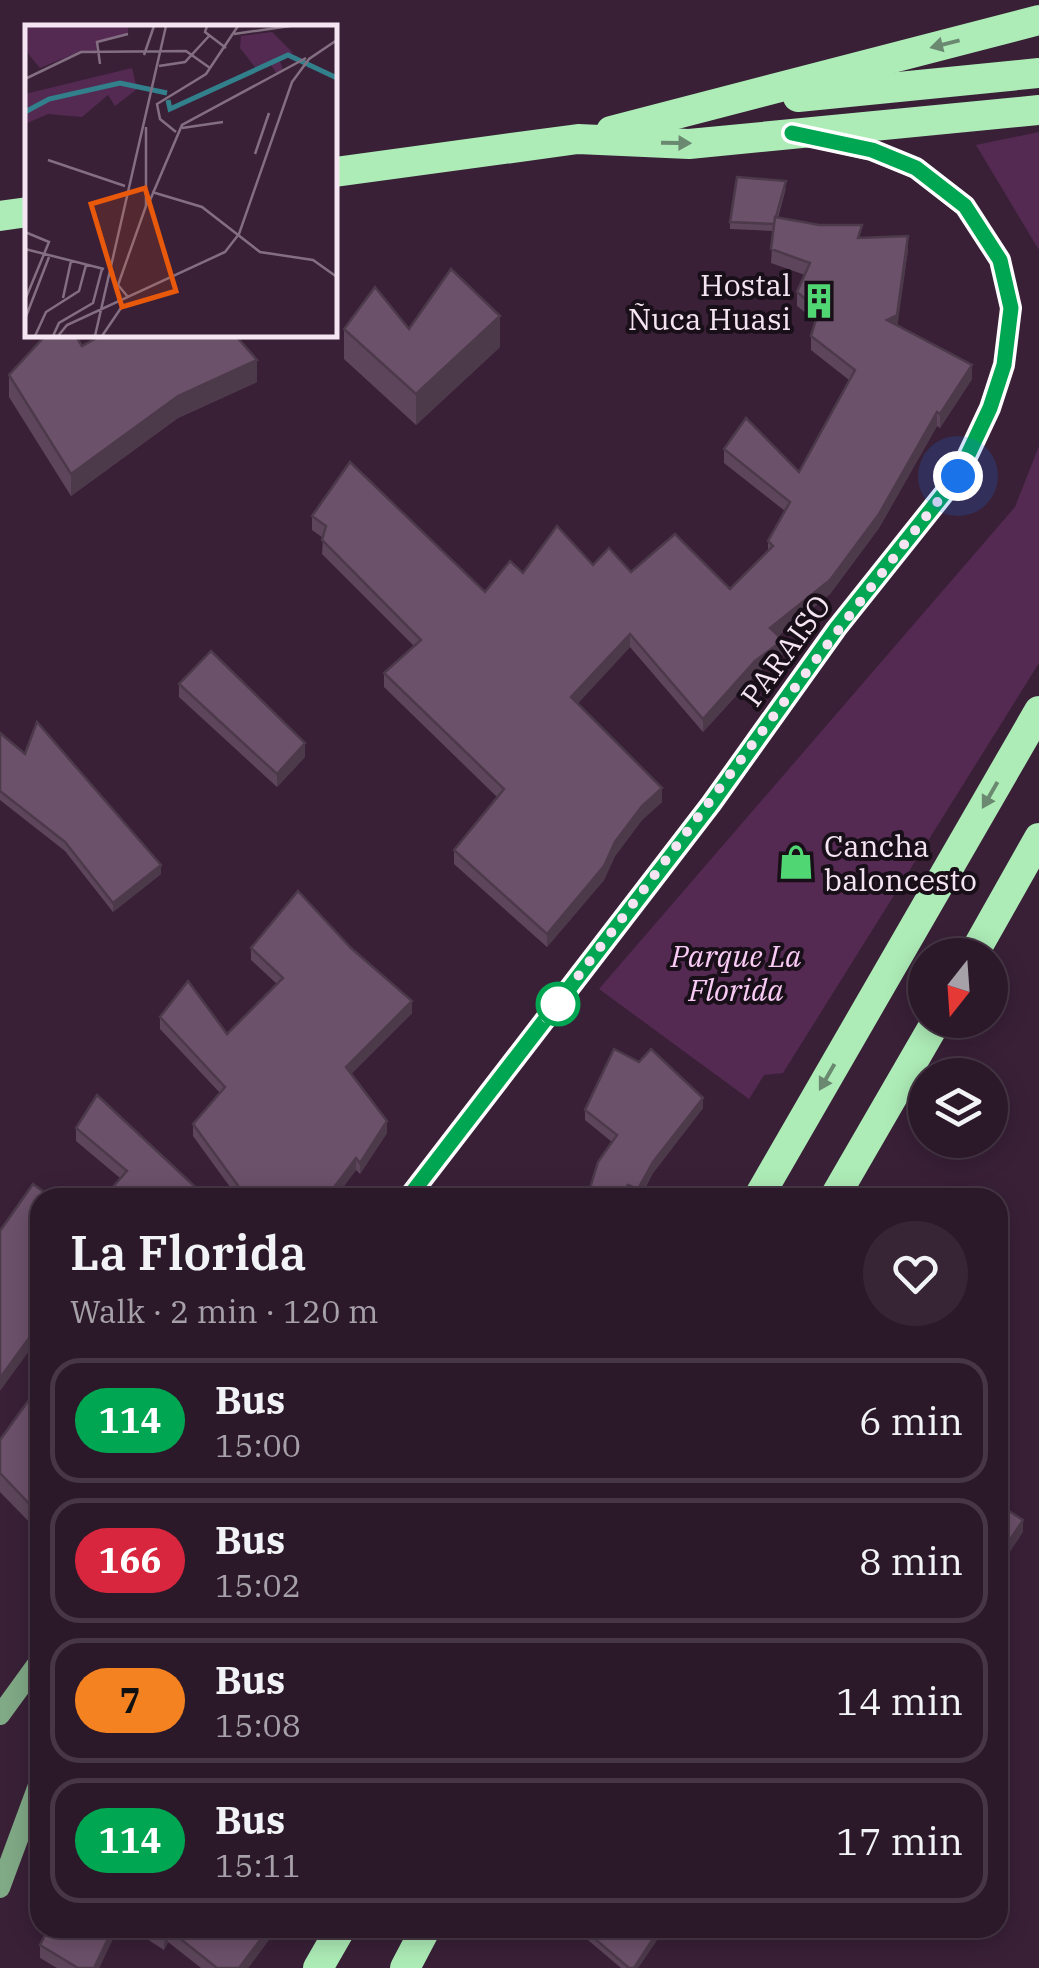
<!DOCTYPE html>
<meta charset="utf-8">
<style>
body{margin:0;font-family:"IBM Plex Serif",serif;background:#372535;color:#f1f3f6;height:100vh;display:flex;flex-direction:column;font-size:38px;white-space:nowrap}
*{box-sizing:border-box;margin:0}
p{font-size:32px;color:#a6a0a8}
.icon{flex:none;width:55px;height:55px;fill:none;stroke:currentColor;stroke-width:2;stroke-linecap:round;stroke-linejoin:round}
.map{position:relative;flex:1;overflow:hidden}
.drawer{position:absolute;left:30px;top:1188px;width:978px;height:750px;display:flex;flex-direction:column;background:#2b1829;border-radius:30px;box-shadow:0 5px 25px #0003,0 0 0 2px #473746}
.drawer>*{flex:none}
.badge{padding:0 20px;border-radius:32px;font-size:35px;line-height:65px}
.needle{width:65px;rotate:197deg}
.fabs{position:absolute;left:908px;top:938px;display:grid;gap:20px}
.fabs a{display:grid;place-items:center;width:100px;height:100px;border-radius:50%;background:#2b1829;box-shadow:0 5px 25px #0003,0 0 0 2px #473746;font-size:50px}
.you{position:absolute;width:50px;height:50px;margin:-25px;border:8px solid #fff;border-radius:50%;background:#1a73e8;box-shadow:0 0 0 15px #1a73e833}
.map>.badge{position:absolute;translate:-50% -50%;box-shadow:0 0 0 5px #fff}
.round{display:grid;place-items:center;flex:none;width:105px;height:105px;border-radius:52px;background:#372535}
.summary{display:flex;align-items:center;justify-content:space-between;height:170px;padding:0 40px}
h1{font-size:48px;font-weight:600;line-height:75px}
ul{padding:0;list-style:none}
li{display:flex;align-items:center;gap:30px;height:125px;margin:0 20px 15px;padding:0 20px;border:5px solid #473746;border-radius:30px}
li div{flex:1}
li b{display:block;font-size:38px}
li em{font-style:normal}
li .badge{min-width:110px;font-weight:700;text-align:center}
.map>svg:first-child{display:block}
.green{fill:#542a52}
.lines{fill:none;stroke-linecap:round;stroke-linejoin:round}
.secondary{stroke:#80a986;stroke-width:20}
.highway{stroke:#adecb7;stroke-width:30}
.wall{fill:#5d465b}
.shaded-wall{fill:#4c394a}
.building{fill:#6c516a;stroke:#4c394a;stroke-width:2.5}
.oneway{fill:#6a8970}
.line-casing{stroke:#fff;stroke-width:22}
.line{stroke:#00a651;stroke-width:15}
.walk{stroke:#f5e5f3;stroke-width:10;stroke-dasharray:0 18}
.stop-dot{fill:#fff;stroke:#00a651;stroke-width:5}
.labels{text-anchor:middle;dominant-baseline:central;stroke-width:8;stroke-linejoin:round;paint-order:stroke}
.poi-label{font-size:30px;fill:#f5e5f3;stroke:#190f19;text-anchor:end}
.street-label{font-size:30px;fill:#f5e5f3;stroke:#190f19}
.park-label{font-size:30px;font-style:italic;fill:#f9cbf5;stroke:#190f19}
.inset-river{fill:none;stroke:#32808c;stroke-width:5}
.inset-road{fill:none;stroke:#846f82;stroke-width:2.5}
.view{fill:#e8590c;fill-opacity:0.15;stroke:#e8590c;stroke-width:5}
.inset-edge{fill:none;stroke:#f5e5f3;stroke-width:5}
</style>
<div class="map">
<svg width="1039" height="1968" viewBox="0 0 1039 1968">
<rect width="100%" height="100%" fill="#392037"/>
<g class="green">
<path d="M1039,132V250L976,145Z"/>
<path d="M1039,446V663L783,1073L764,1075L749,1099L599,989L1015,507Z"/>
</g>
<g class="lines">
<g class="secondary">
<path d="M408,1198L711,803L836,629L958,475L990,408L1004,365L1011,308L1000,260L965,207L916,169L872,151L819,139"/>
<path d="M0,1715L40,1660"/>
<path d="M0,1888L40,1780"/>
</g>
<g class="highway">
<path d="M798,97L1039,73"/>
<path d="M611,131L1039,20"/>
<path d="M335,172L578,139L689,144L1039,110"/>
<path d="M0,216L28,212"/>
<path d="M973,955L1039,838"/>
<path d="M758,1198L1039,711"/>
<path d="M834,1198L937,1020"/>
<path d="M318,1968L341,1928"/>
<path d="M405,1968L426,1928"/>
</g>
</g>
<g class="wall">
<path d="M786,188L778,218L908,250L897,325L972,379L940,428L937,426L879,528L830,594L778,636L783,654L755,675L703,732L630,647L577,704L662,802L642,820L615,856L604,880L547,947L454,864V850L497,797L384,687V673L414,646L322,554L323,538L312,530V516L485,592L523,573L593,565L730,589L768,551V541L785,511L724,463V449L799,472L849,380L811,350V336L816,321L797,306V292L805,275L771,263L773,231L730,229V222Z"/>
<path d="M344,329H409L500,347L416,425L344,359Z"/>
<path d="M82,346L257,382L178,418L71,496L9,397V375Z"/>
<path d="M179,684L305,757L277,787L179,697Z"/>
<path d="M0,733L161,874L113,912L65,851L0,800Z"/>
<path d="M251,948L412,1013L351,1074L387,1133L360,1174L356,1170L335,1198H238L193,1136V1124L220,1093L160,1029V1017L227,1034L277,984L251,960Z"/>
<path d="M703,1108L653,1173L640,1198L628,1196L627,1198H587L612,1142L585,1120V1110Z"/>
<path d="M76,1128L207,1198L120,1178L76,1141Z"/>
<path d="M40,1399V1533L0,1492V1440Z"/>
<path d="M49,1928H118L99,1968H57L40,1958V1945Z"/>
<path d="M130,1928H271V1937L248,1968H201L168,1942L164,1950Z"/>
<path d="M593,1928H665L638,1968H621L588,1940V1933Z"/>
</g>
<g class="shaded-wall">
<path d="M908,236V250L897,329L887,320Z"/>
<path d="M500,316V347L416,425V394Z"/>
<path d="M257,360V382L178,418L71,496V474L178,396Z"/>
<path d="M972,365V379L940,428V414Z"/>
<path d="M937,412V426L879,528L830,594L770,642V628Z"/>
<path d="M630,634V647L571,711V697Z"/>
<path d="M783,640V654L755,675L703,732V719L755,661Z"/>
<path d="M305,743V757L277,787V774Z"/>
<path d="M662,788V802L642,820L615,856L604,880L547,947V934L642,806Z"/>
<path d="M161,865V874L113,912V903Z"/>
<path d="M412,1001V1013L346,1079V1067Z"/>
<path d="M703,1098V1108L653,1173L638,1198V1189L653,1162Z"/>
<path d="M387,1121V1133L360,1174V1163Z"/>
<path d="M356,1158V1170L335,1198H326Z"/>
<path d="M628,1185L627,1198H619Z"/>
<path d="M40,1323V1336L0,1391V1378Z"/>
<path d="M1023,1520V1532L998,1570V1558Z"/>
<path d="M113,1928H118L99,1968H94Z"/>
<path d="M269,1928H271V1937L248,1968H239Z"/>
<path d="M660,1928H665L638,1968H634Z"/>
<path d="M168,1929V1942L164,1950V1937Z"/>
</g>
<g class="building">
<path d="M737,177L786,181L774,224L730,222Z"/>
<path d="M775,217L819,225H862L858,238L908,236L897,315L887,320L972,365L940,414L937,412L879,514L830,580L770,628L783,640L755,661L703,719L630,634L571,697L662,788L642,806L615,842L604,866L547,934L454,850L504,789L384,673L421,640L322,540L326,526L312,516L350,462L485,592L510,561L523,573L557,526L593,565L609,548L631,572L675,534L730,589L773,546L768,541L790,502L724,449L746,418L799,472L855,370L811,336L819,310L797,292L810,263L771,249Z"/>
<path d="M451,269L500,316L416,394L344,329L375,287L409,329Z"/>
<path d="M46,335H75L82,346L102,335H235L257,360L178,396L71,474L9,375Z"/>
<path d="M211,651L305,743L277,774L179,684Z"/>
<path d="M37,722L161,865L113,903L65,842L0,791V733L25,754Z"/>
<path d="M298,891L351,948L412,1001L346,1067L387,1121L360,1163L356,1158L326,1198H247L193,1124L225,1087L160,1017L188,981L227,1034L283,978L251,948Z"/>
<path d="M614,1049L639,1062L651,1049L703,1098L653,1162L638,1189L628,1185L619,1198H587L598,1162L617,1135L585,1110Z"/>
<path d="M97,1095L207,1198H103L127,1171L76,1128Z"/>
<path d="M33,1184L52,1198H40V1323L0,1378V1231Z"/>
<path d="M462,1189L473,1198H455Z"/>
<path d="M34,1393L40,1399V1515L0,1473V1440Z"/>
<path d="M998,1504L1023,1520L998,1558Z"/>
<path d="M49,1928H113L94,1968H78L40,1945Z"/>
<path d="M149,1928H269L239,1968H217L168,1929L164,1937Z"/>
<path d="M593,1928H660L634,1968H629L588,1933Z"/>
</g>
<defs><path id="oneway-solid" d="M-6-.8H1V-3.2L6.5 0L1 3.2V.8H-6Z" transform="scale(2.5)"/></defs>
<g class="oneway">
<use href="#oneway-solid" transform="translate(945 44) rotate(166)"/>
<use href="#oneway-solid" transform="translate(676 143) rotate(1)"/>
<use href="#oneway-solid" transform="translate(990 795) rotate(120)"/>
<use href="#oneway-solid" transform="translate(827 1077) rotate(120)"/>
</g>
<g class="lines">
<defs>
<path id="line" d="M408,1198L711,804L836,629L958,476L990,408L1004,365L1011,308L1000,260L965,206L916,168L872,150L792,133"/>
</defs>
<use href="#line" class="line-casing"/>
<use href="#line" class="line"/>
<path class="walk" d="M558,1004L546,1018C685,838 817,653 958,476"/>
</g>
<defs>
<symbol id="building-bare" viewBox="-9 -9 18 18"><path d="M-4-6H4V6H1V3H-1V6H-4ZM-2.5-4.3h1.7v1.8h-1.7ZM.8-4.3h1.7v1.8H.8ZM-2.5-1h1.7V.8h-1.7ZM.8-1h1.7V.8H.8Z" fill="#51d674" stroke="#190f19" stroke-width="2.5" paint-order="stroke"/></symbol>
<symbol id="shop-bare" viewBox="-9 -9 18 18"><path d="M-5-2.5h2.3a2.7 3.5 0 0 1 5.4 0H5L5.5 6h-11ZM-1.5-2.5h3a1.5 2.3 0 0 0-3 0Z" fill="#51d674" stroke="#190f19" stroke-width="2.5" paint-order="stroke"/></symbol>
</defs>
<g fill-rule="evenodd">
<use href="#building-bare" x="794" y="276" width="50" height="50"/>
<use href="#shop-bare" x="771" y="837" width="50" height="50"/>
</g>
<circle class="stop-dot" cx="558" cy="1004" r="20"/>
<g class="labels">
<g class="poi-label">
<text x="791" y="284">Hostal<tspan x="791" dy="34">Ñuca Huasi</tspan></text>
<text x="824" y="845" text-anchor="start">Cancha<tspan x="824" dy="34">baloncesto</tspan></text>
</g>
<g class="street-label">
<text transform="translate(785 650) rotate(-54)">PARAISO</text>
</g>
<g class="park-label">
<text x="736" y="955">Parque La<tspan x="736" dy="34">Florida</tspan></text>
</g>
</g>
<g transform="translate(25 25)">
<rect width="312" height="312" fill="#392037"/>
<path d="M0,1H103V9L72,17L71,29L56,26L15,43L0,25ZM247,7L268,28L254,33L258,45L252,49L244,37L230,42L215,23L216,11ZM107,43L112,64L90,81L83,70L57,92L23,89L0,99V69Z" fill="#542a52"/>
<path class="inset-river" d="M143,75L145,84L263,30L312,53M0,87L24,74L95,58L142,68"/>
<path class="inset-road" d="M182,1L180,7L201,23M209,9L265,1M119,30L129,1M75,39L72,17L103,9M134,41L160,37L184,11M0,54L56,27L161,26L185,43M157,103L198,97M151,107L135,94L132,79L181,49L213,1M230,129L244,88M23,135L100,161M127,167L177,182L235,227L288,235L312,252M123,180L157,100L281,33M0,207L24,217L0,275M0,224L79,244M103,272L93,260L121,181V102M38,273L46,236M0,294L24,232M10,311L21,287L54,266L61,240M28,311L34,298L68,278L77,244M33,311L42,300L200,227L214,209L267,57L284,34L312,15M70,311L141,1M77,311L98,280"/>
<path class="view" d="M120,163L151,266L97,282L66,179Z"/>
<rect width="312" height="312" class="inset-edge"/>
</g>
</svg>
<div class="fabs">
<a><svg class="needle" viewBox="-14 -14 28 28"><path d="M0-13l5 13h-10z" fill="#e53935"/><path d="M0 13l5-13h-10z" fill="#a6a0a8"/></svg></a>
<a><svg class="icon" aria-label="layers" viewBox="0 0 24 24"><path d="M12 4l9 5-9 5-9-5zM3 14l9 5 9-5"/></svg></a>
</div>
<div class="you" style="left:958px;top:476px"></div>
<section class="drawer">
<div class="summary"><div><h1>La Florida</h1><p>Walk · 2 min · 120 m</p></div><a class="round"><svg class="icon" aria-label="heart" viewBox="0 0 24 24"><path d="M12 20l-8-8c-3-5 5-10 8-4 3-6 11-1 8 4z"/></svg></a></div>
<ul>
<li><span class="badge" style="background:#00a651;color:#fff">114</span><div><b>Bus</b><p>15:00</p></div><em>6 min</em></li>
<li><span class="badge" style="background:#d7263d;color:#fff">166</span><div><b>Bus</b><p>15:02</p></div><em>8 min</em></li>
<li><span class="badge" style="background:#f58220;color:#111">7</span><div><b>Bus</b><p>15:08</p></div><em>14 min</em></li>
<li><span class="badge" style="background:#00a651;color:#fff">114</span><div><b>Bus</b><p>15:11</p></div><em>17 min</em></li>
</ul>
</section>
</div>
